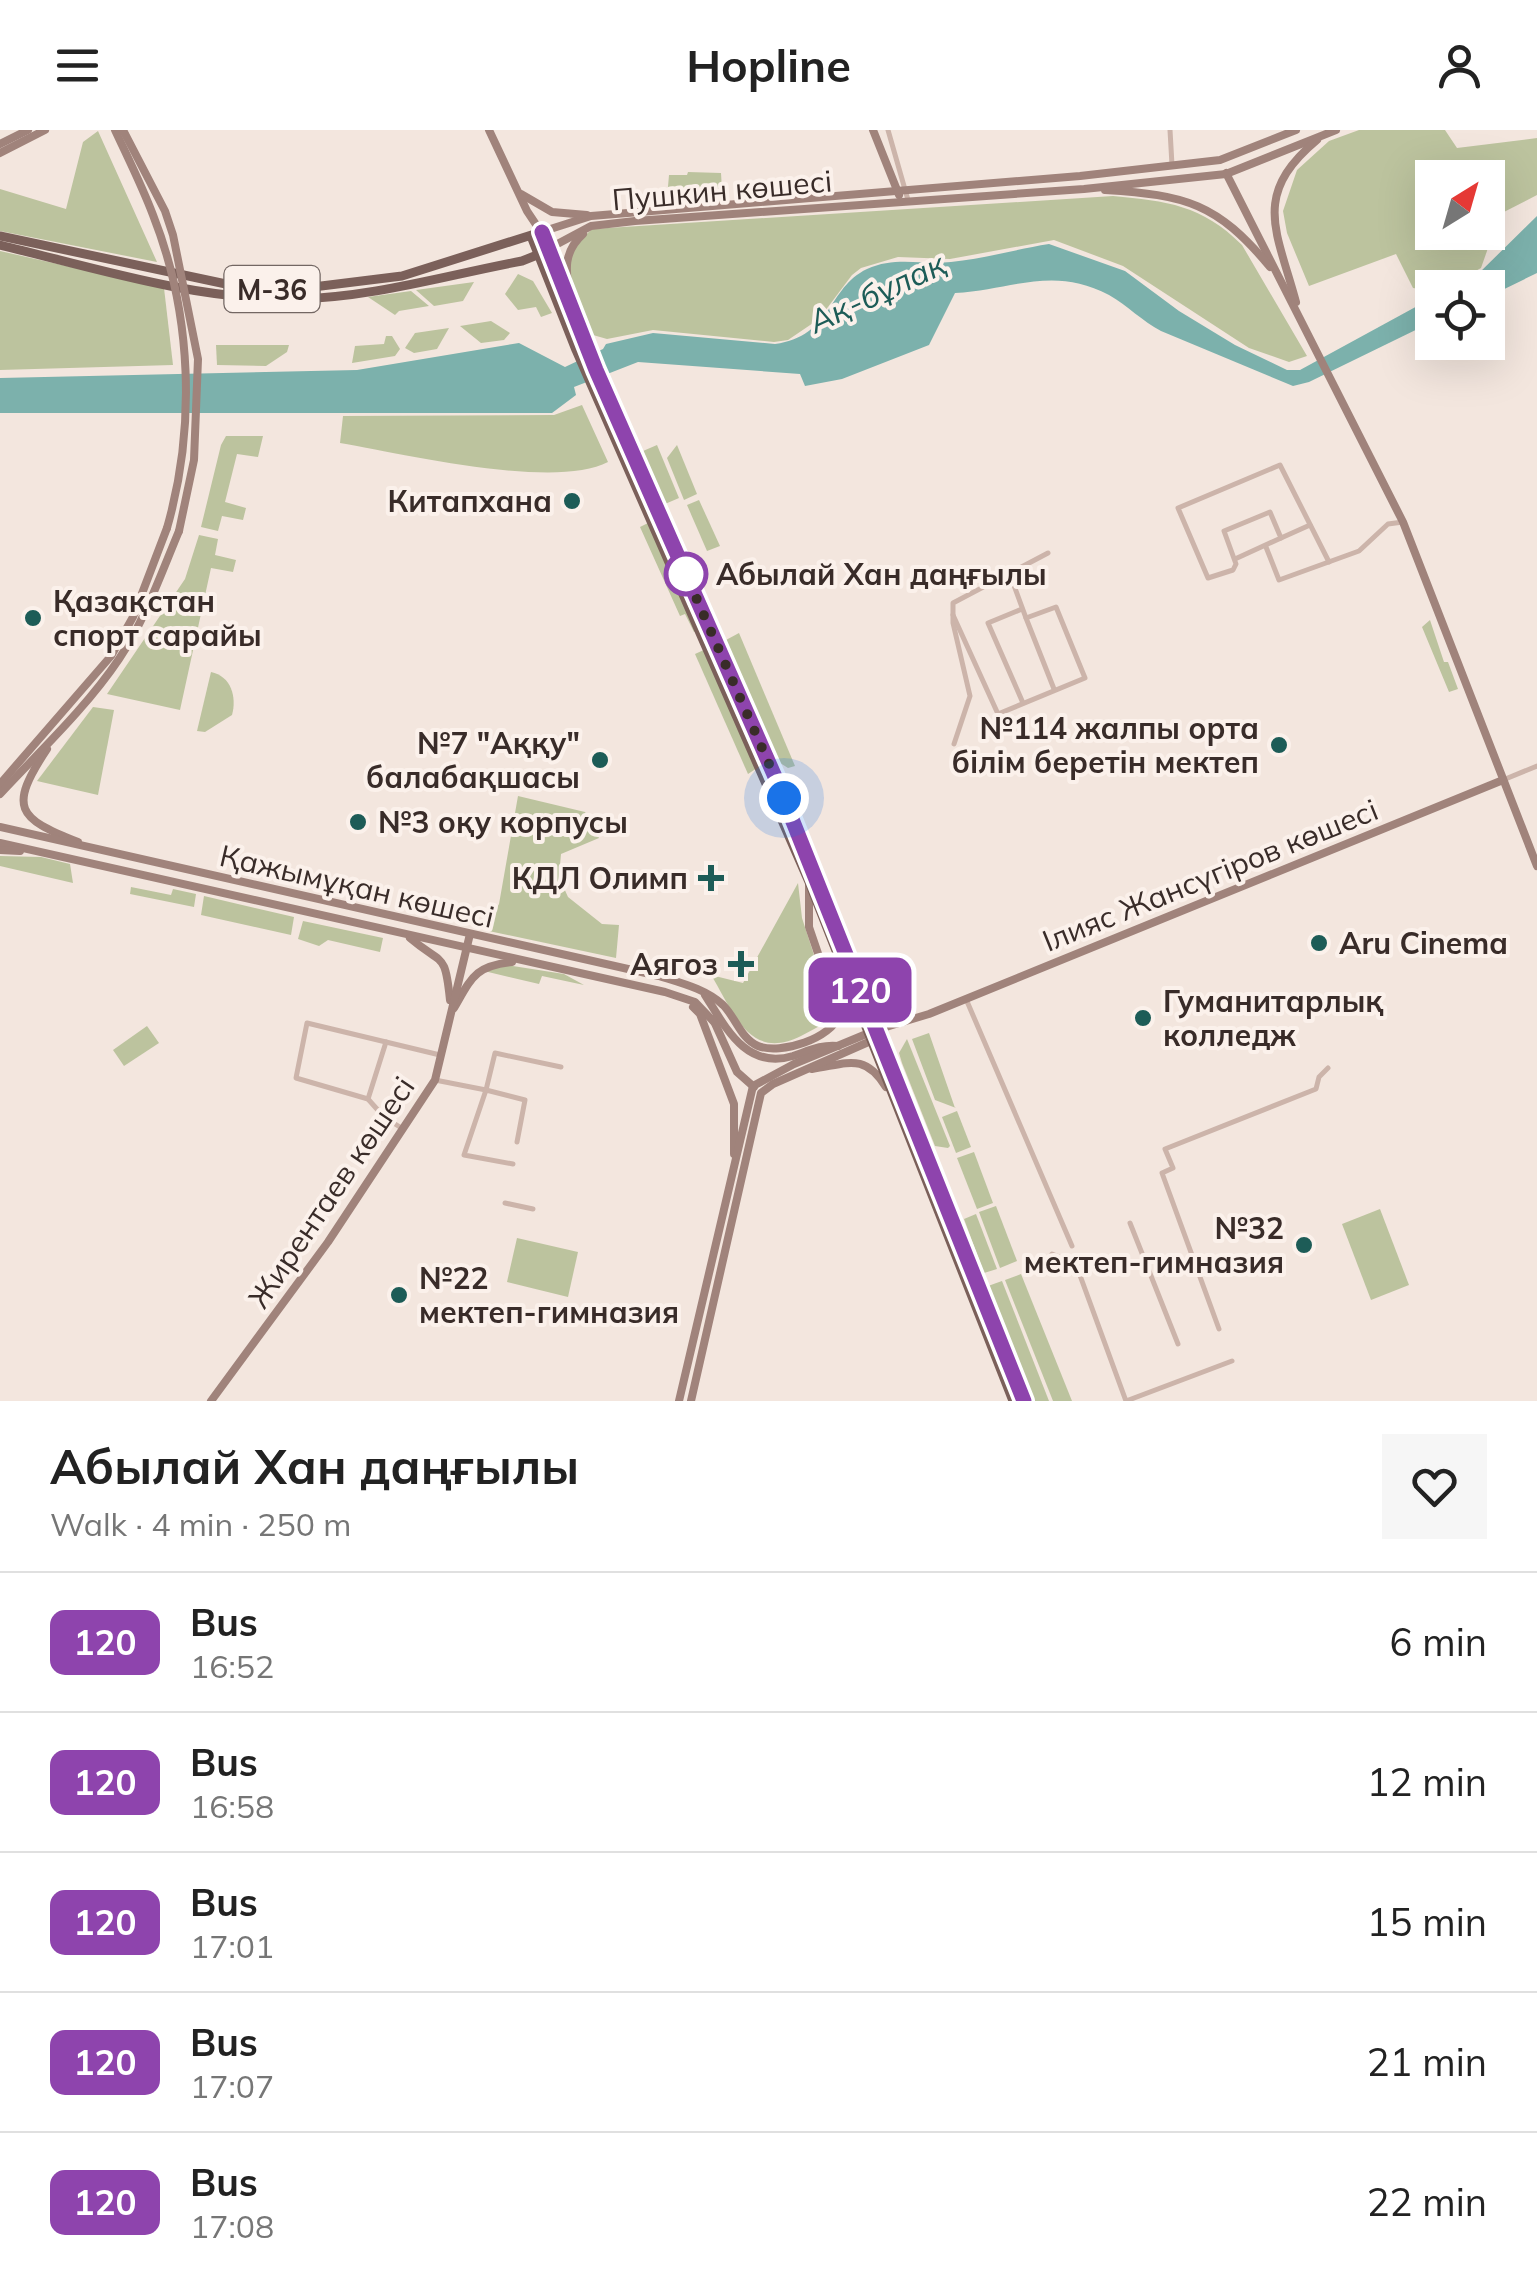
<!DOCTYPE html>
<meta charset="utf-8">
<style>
body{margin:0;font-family:Mulish,sans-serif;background:#f6f6f6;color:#222;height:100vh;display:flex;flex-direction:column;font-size:38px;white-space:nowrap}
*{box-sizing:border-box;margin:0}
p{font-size:32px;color:#767676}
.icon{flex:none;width:55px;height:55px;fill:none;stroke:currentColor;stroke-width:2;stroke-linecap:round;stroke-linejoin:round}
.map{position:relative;height:1271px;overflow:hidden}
.drawer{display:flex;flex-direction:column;background:#fff;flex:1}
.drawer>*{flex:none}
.badge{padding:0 20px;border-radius:15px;font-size:35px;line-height:65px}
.needle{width:65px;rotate:37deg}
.controls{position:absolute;left:1415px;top:30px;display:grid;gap:20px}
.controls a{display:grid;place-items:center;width:90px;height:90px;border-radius:0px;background:#fff;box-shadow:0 10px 40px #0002;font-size:50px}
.you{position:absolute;width:50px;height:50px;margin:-25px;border:8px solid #fff;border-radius:50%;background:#1a73e8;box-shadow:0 0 0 15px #1a73e833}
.map>.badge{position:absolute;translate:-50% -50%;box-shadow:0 0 0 5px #fff}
.round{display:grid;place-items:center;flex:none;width:105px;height:105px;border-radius:0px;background:#f6f6f6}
.headline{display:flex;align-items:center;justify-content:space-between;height:170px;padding:0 50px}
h1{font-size:48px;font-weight:700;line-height:75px}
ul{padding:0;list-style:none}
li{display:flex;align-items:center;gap:30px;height:140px;padding:0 50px;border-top:2px solid #e0e0e0}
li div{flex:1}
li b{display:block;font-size:38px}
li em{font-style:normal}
li .badge{min-width:110px;font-weight:700;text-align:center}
header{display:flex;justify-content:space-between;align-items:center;height:130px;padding:0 50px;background:#fff;font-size:45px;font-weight:700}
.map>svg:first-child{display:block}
.green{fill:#bcc39e;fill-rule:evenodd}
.water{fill:#7cb1ac}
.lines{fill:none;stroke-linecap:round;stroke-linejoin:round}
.street{stroke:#ccb4aa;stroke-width:5}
.secondary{stroke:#a0837b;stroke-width:8}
.primary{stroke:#7b605a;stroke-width:9}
.secondary-bridge{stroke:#a0837b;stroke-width:8}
.line-casing{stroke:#fff;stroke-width:22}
.line{stroke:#8e44ad;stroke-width:15}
.walk{stroke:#392c29;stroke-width:10;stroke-dasharray:0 18}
.poi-dot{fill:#1d5c57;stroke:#fbf1eb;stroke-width:4}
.stop-dot{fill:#fff;stroke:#8e44ad;stroke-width:5}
.labels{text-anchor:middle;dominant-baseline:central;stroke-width:8;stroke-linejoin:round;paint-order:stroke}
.shield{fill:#fbf1eb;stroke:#736763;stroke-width:2.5}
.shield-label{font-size:28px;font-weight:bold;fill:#392c29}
.street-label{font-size:30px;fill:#392c29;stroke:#fbf1eb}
.poi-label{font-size:30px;font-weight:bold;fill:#392c29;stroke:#fbf1eb;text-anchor:end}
.stop-label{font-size:30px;font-weight:bold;fill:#392c29;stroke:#fbf1eb;text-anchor:start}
.water-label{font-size:32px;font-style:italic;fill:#1d5c57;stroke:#fbf1eb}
</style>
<header><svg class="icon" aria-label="menu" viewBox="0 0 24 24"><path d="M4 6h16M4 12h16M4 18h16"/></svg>Hopline<svg class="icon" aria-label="person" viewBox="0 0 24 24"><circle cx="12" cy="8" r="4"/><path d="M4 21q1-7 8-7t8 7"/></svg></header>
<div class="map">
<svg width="1537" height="1271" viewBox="0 0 1537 1271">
<rect width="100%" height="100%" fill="#f3e6de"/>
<g class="green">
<path d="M1359,0H1445L1457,18L1537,8V65L1500,84L1481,138L1447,157L1432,158V161L1413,158L1396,124L1309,156L1287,103L1283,81L1297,40L1329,11ZM1432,48H1488V102H1432Z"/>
<path d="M98,1L157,132L0,101V59L66,79L83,12Z"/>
<path d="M688,42L721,43L722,60L667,68L669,45H687Z"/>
<path d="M1113,66C1167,71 1202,75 1242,115L1307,226L1289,232L1249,218L1123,136L1054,110L950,129L898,127L861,138L852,145L819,189L788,210L774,212L653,200L607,209L593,205L568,140L574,116L592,99Z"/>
<path d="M0,121L164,158L173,235L0,240Z"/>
<path d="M518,144L533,151L552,183L541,187L536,177L518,180L505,164Z"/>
<path d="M474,152L463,171L434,176L416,160Z"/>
<path d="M411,161L429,176L399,181L395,185L368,167Z"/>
<path d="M491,191L510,203L504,210L481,213L460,196Z"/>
<path d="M449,198L437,219L414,223L405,218L415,203Z"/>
<path d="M386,206H392L400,219L395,226L352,233L355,216L384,214Z"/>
<path d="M216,215H289L287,222L266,236L217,235Z"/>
<path d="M582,275L608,332C556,360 403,324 340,313L343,286L554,285Z"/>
<path d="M226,306H263L258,327L237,324L225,372L246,378L243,390L222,386L218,401L201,397L221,315Z"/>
<path d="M657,315L679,368L665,374L643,321Z"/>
<path d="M677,315L697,364L684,370L667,328Z"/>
<path d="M699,370L720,416L707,421L687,375Z"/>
<path d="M648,393L699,500L694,502L685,484L680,486L640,397Z"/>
<path d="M199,405L218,409L215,425L236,430L233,442L211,438L180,580L107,564L185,449Z"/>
<path d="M1430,490L1444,532H1448L1458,559L1449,562L1422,497Z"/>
<path d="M739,503L795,636L788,638L777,631L727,516L726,510Z"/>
<path d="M706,519L757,638L748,644L695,524Z"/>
<path d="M211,542C231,546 237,567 232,585L205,602L197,601Z"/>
<path d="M93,577L114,580L98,665L37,651Z"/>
<path d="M518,666L585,682L599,708L561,724L559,747L568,767L602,794L619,795L616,828L484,800L499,774Z"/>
<path d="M0,726L41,727L70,734L73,753L0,736Z"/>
<path d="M798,753L802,788L833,884C826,895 813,899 801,906C749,932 734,882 711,845L743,853Z"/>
<path d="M131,757L171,765L173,759L196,764L194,777L130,764Z"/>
<path d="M204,766L294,787L291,805L201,785Z"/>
<path d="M303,791L383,808L380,822L328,810L319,816L298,809Z"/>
<path d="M507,835L564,844L584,855L542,846L539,854L484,841Z"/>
<path d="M147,896L159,913L124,936L113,920Z"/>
<path d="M929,903L955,978H956L935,970L912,909Z"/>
<path d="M907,909L950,1016L948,1018L935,1016L902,933L899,923Z"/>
<path d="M957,981L971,1017L956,1023L942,987Z"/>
<path d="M974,1022L993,1073L977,1079L957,1028Z"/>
<path d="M996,1076L1017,1131L1000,1138L979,1082Z"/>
<path d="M1380,1079L1409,1155L1371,1170L1342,1094Z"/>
<path d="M976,1084L997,1139L984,1143L964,1089Z"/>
<path d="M517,1108L578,1122L568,1167L507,1152Z"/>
<path d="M1021,1144L1072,1271H1053L1005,1150Z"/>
<path d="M1002,1151L1049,1271H1034L988,1156Z"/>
</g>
<g class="water">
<path d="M1537,86V143L1488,167V158L1452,157L1477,145Z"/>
<path d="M1049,114L1125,141L1179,181L1235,215L1287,240H1300L1432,168V192L1309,252L1293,256L1161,201C1142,191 1128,176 1109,165C1053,135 1012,160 955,163L929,215L842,249L805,256L800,244L638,232L574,257L576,265L552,283H0V248L357,240L519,213L565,237L603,219L606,214L653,203L775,214C833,206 827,158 867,139C895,126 921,135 951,132C983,129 1017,119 1049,114Z"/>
</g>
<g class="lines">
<g class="street">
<path d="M888,0L908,70"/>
<path d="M1170,0L1172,35"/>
<path d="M1281,408L1310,395"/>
<path d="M1266,417L1279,450L1359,421L1388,394L1403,392"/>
<path d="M1235,429L1281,408L1270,382L1224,401L1236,434L1233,440L1208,448L1178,378L1280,335L1329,432"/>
<path d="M1009,442L1026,488"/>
<path d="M1022,479L988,493L1023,573"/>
<path d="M953,485L998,584L1085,548L1056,477L1026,488L1054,559"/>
<path d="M954,614L970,566L953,493V473L1048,423"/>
<path d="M1503,650L1537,636"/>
<path d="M966,869L1072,1116"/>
<path d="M435,950L486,960L495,923L561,937"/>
<path d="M368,969L386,912"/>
<path d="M403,999L384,987L368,969L296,948L307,893L440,925"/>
<path d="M513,1034L464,1025L486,960L525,970L517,1012"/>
<path d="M505,1073L533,1079"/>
<path d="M1130,1093L1178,1214"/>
<path d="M1052,1124L1069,1131L1078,1140L1126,1271L1232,1231"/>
<path d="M1219,1199L1162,1043L1173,1038L1165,1019L1316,959L1319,947L1328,938"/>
</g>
<g class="secondary">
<path d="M489,0L527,81L541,102L591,86L1080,46L1220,30L1296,0"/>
<path d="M873,0L899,65"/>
<path d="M0,14L28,0"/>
<path d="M0,23L45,0"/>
<path d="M1226,43L1403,392L1537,736"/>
<path d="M1105,60C1186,65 1217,73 1270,137"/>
<path d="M521,64L552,82L587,85"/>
<path d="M548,119L591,96L635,91L1084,59L1226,44L1336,0"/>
<path d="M570,168C566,142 562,123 583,104"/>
<path d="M1296,172C1277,101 1251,65 1317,10"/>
<path d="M47,619C8,678 17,688 78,712"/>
<path d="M0,654L111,526L133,487L167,398"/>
<path d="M0,664C40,621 86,578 119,529C145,490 161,444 179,401"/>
<path d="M0,697L659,846C681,853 706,859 723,875C736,888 741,909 758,916C781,925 832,908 839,885L809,797V756"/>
<path d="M0,713L665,862L695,872L714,892"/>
<path d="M0,720L20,721"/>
<path d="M410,808C443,836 445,821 450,870"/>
<path d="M705,865C726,898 746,940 793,926C808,921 822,914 838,916"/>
<path d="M693,877L700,884L734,974V1024"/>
<path d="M454,878C472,847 475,836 512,832"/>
<path d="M713,889L737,942L754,957"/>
<path d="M812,939C847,934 864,922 886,957"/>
<path d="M753,956L794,934L876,900L929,884L1503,650"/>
<path d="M211,1271L328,1112L435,950L470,804"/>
<path d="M679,1271L753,956"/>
<path d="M691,1271L761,963L773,954L873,910"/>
</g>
<g class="primary">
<path d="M0,106L226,154L297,159L402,146L541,102L607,266L784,669L1025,1271"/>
<path d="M531,106L576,220L809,752L1013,1271"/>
<path d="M0,115C95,138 196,170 294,169C371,168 447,145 522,131L542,123"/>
</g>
<g class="secondary-bridge">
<path d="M115,0C128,28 142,56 153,85C192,184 196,297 167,398"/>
<path d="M123,0L165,81L173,105L198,229L194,330L179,401"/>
</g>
</g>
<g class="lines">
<defs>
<path id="line" d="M542,102L596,240L776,649L1024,1271"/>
</defs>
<use href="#line" class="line-casing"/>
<use href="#line" class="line"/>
<path class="walk" d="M686,444L684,440L784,668"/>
</g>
<g class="poi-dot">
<circle cx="572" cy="371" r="10"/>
<circle cx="33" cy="488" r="10"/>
<circle cx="1279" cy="615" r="10"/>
<circle cx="600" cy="630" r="10"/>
<circle cx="358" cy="692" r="10"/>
<path d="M706 733h10v10h10v10h-10v10h-10v-10h-10v-10h10z"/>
<circle cx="1319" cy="813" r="10"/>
<path d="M736 819h10v10h10v10h-10v10h-10v-10h-10v-10h10z"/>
<circle cx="1143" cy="888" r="10"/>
<circle cx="1304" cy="1115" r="10"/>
<circle cx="399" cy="1165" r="10"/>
</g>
<circle class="stop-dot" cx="686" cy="444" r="20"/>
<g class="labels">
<rect class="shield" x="224.5" y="136" width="95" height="46" rx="8"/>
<g class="shield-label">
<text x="272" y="159">M-36</text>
</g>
<g class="street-label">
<text transform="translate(722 60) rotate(-5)">Пушкин көшесі</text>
<text transform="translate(1210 745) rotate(-22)">Ілияс Жансүгіров көшесі</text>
<text transform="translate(357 756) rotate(13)">Қажымұқан көшесі</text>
<text transform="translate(331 1062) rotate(-56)">Жирентаев көшесі</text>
</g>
<g class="poi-label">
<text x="552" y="371">Китапхана</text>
<text x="53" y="471" text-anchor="start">Қазақстан<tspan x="53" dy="34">спорт сарайы</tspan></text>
<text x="1259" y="598">№114 жалпы орта<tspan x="1259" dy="34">білім беретін мектеп</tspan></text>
<text x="580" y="613">№7 "Аққу"<tspan x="580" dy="34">балабақшасы</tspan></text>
<text x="378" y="692" text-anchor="start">№3 оқу корпусы</text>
<text x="688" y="748">КДЛ Олимп</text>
<text x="1339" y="813" text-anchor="start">Aru Cinema</text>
<text x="718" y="834">Аягоз</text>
<text x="1163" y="871" text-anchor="start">Гуманитарлық<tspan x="1163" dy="34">колледж</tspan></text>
<text x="1284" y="1098">№32<tspan x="1284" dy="34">мектеп-гимназия</tspan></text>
<text x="419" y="1148" text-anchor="start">№22<tspan x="419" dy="34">мектеп-гимназия</tspan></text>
</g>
<g class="stop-label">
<text x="716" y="444">Абылай Хан даңғылы</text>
</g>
<g class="water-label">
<text transform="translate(877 162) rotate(-25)">Ақ-бұлақ</text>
</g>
</g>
</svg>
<div class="controls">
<a><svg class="needle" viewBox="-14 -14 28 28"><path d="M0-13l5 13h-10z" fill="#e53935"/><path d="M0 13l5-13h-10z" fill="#767676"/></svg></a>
<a><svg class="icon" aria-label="locate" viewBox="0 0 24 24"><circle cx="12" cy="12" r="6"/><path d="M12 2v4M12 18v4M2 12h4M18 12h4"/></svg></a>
</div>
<div class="you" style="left:784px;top:668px"></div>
<b class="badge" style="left:860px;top:860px;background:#8e44ad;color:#fff">120</b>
</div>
<section class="drawer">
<div class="headline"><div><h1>Абылай Хан даңғылы</h1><p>Walk · 4 min · 250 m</p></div><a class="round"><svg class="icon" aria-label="heart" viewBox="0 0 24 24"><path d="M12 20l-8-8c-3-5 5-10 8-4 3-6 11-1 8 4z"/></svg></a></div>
<ul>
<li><span class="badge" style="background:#8e44ad;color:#fff">120</span><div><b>Bus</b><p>16:52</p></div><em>6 min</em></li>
<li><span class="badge" style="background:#8e44ad;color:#fff">120</span><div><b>Bus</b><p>16:58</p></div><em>12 min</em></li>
<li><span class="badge" style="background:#8e44ad;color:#fff">120</span><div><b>Bus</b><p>17:01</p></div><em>15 min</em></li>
<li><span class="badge" style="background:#8e44ad;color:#fff">120</span><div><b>Bus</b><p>17:07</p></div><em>21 min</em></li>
<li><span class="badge" style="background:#8e44ad;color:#fff">120</span><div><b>Bus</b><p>17:08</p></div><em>22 min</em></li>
</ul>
</section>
